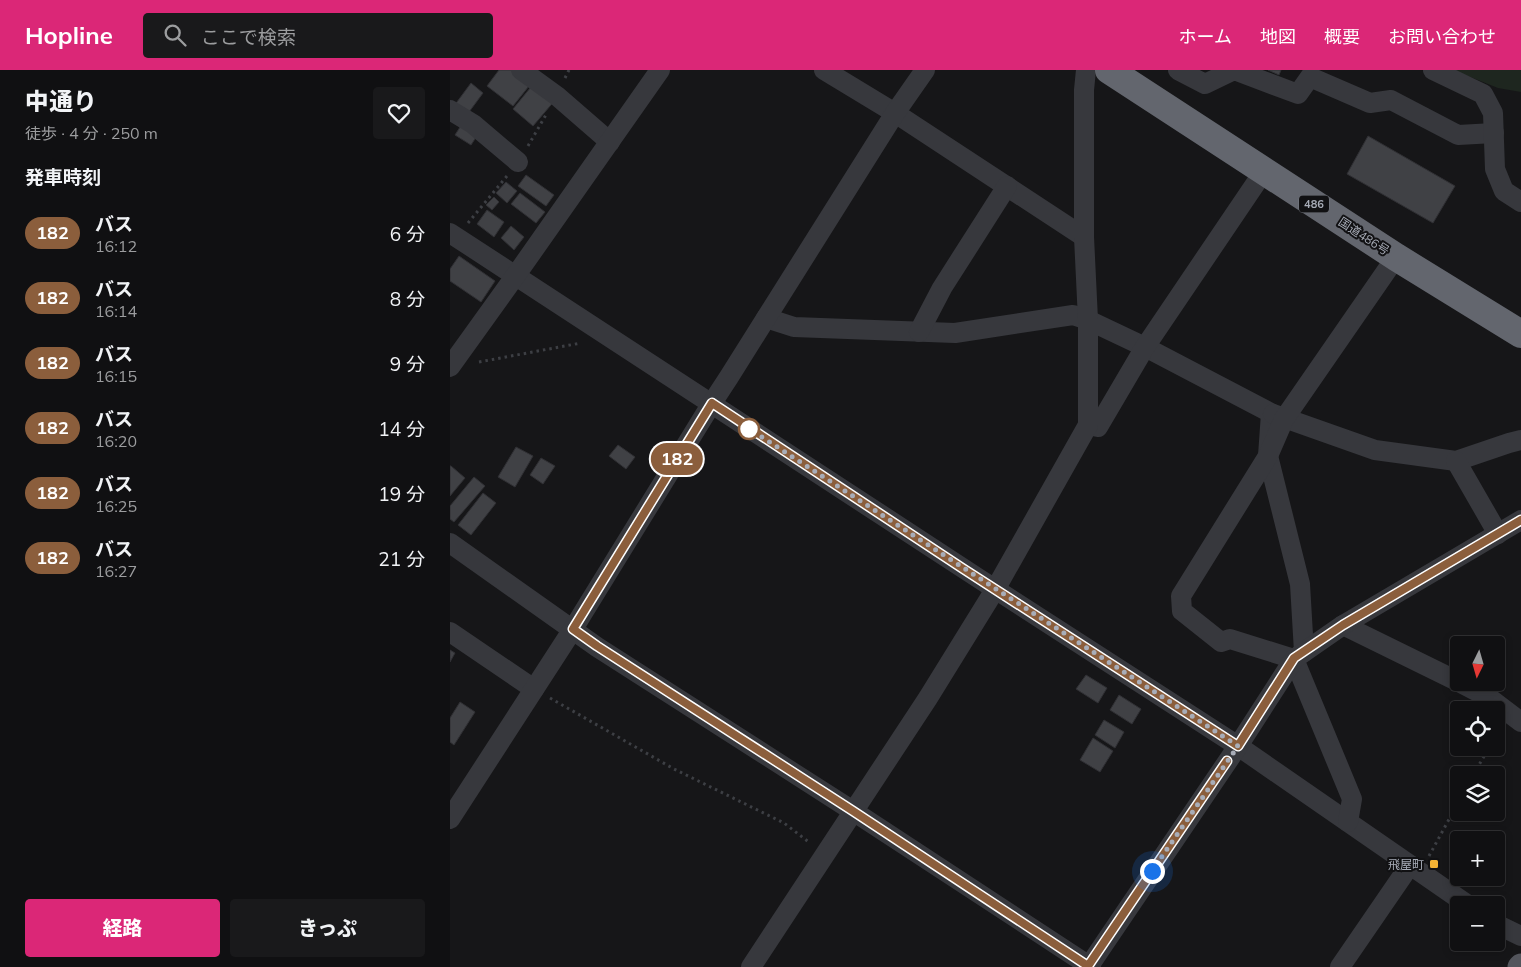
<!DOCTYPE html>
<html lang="ja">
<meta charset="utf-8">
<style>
body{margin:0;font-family:Mulish,"Noto Sans JP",sans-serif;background:#19191b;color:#f1f3f6;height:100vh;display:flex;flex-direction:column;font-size:19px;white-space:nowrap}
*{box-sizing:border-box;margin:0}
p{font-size:16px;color:#9c9d9f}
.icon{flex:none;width:28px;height:28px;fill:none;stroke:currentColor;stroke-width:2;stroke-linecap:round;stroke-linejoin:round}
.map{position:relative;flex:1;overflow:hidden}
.side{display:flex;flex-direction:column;background:#101012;width:450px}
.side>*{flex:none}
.badge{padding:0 10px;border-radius:16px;font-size:18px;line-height:32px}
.needle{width:32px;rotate:185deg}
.fabs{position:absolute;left:1000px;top:566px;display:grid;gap:10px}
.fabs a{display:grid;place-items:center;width:55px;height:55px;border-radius:5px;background:#101012;box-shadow:0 2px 8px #0003,0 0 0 1px #303032;font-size:25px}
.you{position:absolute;width:25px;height:25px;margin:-12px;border:4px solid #fff;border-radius:50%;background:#1a73e8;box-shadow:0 0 0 8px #1a73e833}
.map>.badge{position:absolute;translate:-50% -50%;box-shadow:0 0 0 2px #fff}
h2{padding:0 25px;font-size:19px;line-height:45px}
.round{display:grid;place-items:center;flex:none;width:52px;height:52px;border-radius:5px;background:#19191b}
.summary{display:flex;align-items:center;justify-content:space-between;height:85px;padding:0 25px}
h1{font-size:24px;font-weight:800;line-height:38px}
.primary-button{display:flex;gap:10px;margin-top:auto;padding:10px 25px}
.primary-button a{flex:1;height:58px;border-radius:5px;background:#db2777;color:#fff;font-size:20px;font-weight:800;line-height:58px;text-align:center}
.primary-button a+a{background:#19191b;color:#f1f3f6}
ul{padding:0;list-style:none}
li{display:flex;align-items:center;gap:15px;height:65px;padding:0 25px}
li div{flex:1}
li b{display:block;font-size:19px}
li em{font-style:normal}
li .badge{min-width:55px;font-weight:700;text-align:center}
header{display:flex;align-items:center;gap:30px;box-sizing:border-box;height:70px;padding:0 25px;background:#db2777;color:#fff}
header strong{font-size:24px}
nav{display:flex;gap:28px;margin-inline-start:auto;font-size:18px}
.search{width:350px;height:45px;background:#19191b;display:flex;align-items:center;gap:12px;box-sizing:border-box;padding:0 18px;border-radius:5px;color:#9c9d9f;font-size:19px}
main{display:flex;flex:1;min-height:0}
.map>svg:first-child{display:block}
.green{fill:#1e261f}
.building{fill:#404145;stroke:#303034}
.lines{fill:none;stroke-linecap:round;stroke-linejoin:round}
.path{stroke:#3d3f44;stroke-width:3;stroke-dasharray:2.5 4;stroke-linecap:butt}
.minor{stroke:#37383d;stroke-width:20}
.major{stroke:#53555c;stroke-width:25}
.highway{stroke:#63666e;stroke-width:28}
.line-casing{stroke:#fff;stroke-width:11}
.line{stroke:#8b5e3c;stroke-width:8}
.walk{stroke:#a8adb8;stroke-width:5;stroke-dasharray:0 9}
.stop-dot{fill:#fff;stroke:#8b5e3c;stroke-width:2.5}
.poi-dot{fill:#f2b134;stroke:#111113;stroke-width:2}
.labels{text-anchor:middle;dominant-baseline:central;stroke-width:4;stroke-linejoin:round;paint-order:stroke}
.shield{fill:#111113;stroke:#7b7e86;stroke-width:1}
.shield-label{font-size:11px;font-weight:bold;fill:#a8adb8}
.street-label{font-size:12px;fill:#a8adb8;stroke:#111113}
.poi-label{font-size:12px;fill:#a8adb8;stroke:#111113;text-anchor:end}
</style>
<header>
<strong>Hopline</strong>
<div class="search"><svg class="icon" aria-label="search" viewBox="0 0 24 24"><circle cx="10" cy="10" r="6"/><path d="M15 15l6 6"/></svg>ここで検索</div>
<nav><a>ホーム</a><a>地図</a><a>概要</a><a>お問い合わせ</a></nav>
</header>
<main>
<section class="side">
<div class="summary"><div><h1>中通り</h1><p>徒歩 · 4 分 · 250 m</p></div><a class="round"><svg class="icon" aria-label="heart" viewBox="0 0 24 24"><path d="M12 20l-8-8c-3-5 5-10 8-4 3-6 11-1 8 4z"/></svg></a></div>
<h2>発車時刻</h2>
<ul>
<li><span class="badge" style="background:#8b5e3c;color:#fff">182</span><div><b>バス</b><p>16:12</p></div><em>6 分</em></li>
<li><span class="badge" style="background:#8b5e3c;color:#fff">182</span><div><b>バス</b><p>16:14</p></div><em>8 分</em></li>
<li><span class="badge" style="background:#8b5e3c;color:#fff">182</span><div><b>バス</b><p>16:15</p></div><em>9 分</em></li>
<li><span class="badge" style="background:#8b5e3c;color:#fff">182</span><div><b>バス</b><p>16:20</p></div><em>14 分</em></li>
<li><span class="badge" style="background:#8b5e3c;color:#fff">182</span><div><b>バス</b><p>16:25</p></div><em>19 分</em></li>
<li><span class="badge" style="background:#8b5e3c;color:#fff">182</span><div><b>バス</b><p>16:27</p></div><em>21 分</em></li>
</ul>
<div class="primary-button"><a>経路</a><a>きっぷ</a></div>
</section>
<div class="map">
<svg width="1071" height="897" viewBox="0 0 1071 897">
<rect width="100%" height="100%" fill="#161618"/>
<path class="green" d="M1003,0H1071V22L1048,18Z"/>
<g class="building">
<path d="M49,0H69L83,11L63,36L37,16Z"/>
<path d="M818,0H831L829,5Z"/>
<path d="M85,12L106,29L83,56L63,39Z"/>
<path d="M21,13L33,23L16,46L4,36Z"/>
<path d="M12,54L28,64L21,75L5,65Z"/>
<path d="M918,66L1005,116L983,153L897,104Z"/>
<path d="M76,105L104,125L96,136L68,116Z"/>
<path d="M56,112L67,121L57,133L46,123Z"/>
<path d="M70,123L95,142L86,153L61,134Z"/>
<path d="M44,127L49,132L42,140L36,135Z"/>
<path d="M37,140L54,152L44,167L27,154Z"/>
<path d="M61,156L74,167L64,180L51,168Z"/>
<path d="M9,186L45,211L31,232L0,211V199Z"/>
<path d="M168,375L185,387L176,399L159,386Z"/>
<path d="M66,377L83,386L65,417L48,407Z"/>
<path d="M91,388L105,396L93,414L80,405Z"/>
<path d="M0,396H1L15,408L0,426Z"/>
<path d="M24,407L35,416L4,452L0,449V436Z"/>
<path d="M33,423L46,433L21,465L8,455Z"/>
<path d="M0,580L5,583L0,592Z"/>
<path d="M636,605L657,618L648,633L626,619Z"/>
<path d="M669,625L691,639L682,654L660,640Z"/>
<path d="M10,632L25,642L4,675L0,672V648Z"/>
<path d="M654,650L674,662L665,678L645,665Z"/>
<path d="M643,668L663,681L650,702L630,690Z"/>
</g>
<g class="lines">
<g class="path">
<path d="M115,8L119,0"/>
<path d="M78,76L97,43"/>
<path d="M18,153L57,106"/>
<path d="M29,292L131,273"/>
<path d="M100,628L224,699L334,753L360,773"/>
<path d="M1023,705L1039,678"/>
<path d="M979,786L1009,731"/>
</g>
<g class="minor">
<path d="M71,0L107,26L160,72"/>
<path d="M374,0L445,43L634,167"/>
<path d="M728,0L755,14L784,0L848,24L860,7L920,33L941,30L1008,65L1044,63"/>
<path d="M983,0L1033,24L1043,43L1045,99L1054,121L1071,132"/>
<path d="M0,40L23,54L68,92"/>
<path d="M0,163L528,508L788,676L1018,835"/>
<path d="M316,248L344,257L505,263L623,245L638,250L695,277L821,343L818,386L850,514L854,582"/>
<path d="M469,262L492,218L557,116"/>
<path d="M0,297L66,205L210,0"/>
<path d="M823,344L925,380L1006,391L1059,373L1071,370"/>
<path d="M638,355L648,357L695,277L814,101"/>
<path d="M1006,391L1048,464"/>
<path d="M0,473L147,577L403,741L641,897"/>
<path d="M893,555L1009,612"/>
<path d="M0,562L84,619"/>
<path d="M1009,612L1038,627L1071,652"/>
<path d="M0,749L123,559L262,333L279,307L445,43L475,0"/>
<path d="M898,752L902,729L844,589L780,569L771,572L732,541L731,526L818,386L834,349L946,187"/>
<path d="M1046,854L1071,866"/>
<path d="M639,896L788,676L844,589L893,555L1071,450"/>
<path d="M301,897L478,628L546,518L638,355V250L634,167V20L636,0"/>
<path d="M890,897L960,795"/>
</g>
<path class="major" d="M1070,897L1071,896"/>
<path class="highway" d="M659,0L946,187L1071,264"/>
</g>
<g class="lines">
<defs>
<path id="line" d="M777,691L638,896L403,741L147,576L123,559L262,333L512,498L788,676L844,588L893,555L1071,450"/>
</defs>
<use href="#line" class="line-casing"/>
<use href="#line" class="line"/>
<path class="walk" d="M299,359L298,358L788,676L702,801"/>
</g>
<circle class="stop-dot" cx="299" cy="359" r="10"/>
<rect class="poi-dot" x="979" y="789" width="10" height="10" rx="2.5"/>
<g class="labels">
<rect class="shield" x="849" y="125.5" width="30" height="17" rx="4"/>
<g class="shield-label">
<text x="864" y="134">486</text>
</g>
<g class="street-label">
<text transform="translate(914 166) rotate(33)">国道486号</text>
</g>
<g class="poi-label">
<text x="974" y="794">飛屋町</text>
</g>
</g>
</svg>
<div class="fabs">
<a><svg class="needle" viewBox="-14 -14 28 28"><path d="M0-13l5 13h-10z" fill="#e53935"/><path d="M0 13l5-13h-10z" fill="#9c9d9f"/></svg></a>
<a><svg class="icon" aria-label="locate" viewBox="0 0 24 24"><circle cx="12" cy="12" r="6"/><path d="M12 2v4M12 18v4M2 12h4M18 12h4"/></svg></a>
<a><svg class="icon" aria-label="layers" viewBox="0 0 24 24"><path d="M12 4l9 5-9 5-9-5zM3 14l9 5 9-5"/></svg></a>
<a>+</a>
<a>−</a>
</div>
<div class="you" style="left:702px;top:801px"></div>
<b class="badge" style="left:227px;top:389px;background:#8b5e3c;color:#fff">182</b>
</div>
</main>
